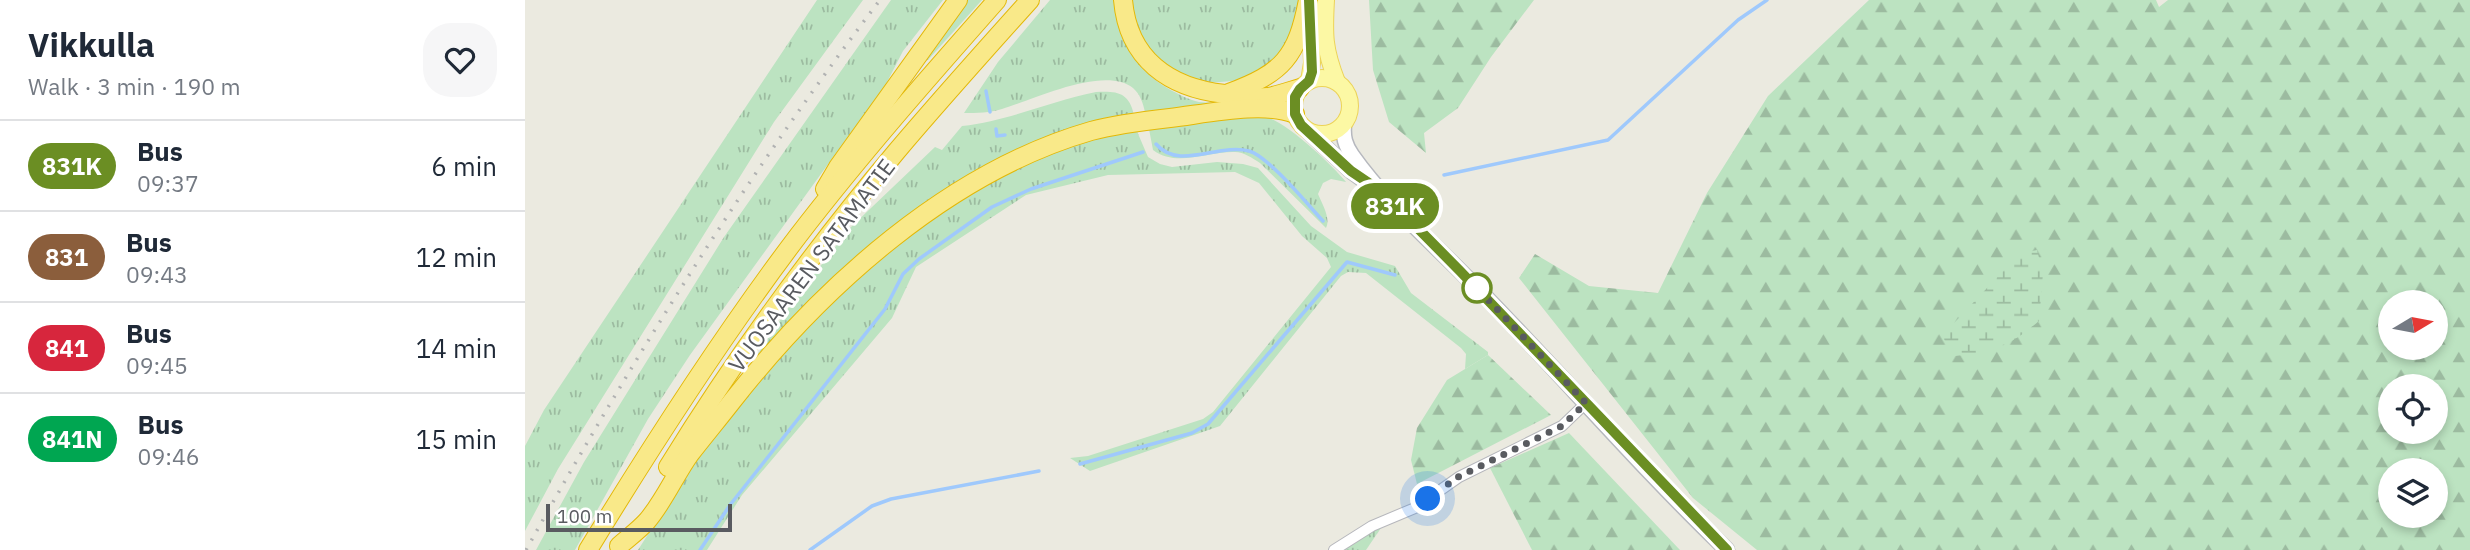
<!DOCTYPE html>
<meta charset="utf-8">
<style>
body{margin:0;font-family:"IBM Plex Sans",sans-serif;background:#f6f6f7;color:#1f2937;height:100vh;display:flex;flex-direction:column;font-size:26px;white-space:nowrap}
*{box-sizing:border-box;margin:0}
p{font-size:23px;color:#747a83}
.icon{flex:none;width:38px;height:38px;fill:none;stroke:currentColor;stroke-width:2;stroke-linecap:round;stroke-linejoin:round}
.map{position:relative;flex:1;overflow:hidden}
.sheet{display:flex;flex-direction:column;background:#fff;width:525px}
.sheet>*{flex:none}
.badge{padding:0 14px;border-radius:23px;font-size:24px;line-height:46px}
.needle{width:46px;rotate:80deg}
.tools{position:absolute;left:1853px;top:290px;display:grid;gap:14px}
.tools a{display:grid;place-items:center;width:70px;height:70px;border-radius:50%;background:#fff;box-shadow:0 4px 10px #0003;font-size:35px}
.scale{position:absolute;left:21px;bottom:18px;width:186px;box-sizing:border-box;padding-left:7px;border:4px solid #595b60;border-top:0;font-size:19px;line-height:24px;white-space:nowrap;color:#595b60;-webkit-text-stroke:5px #fff;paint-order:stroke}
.you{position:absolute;width:35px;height:35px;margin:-18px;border:5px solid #fff;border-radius:50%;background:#1a73e8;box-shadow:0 0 0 10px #1a73e833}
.map>.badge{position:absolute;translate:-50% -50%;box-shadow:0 0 0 4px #fff}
.round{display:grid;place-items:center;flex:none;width:74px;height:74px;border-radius:28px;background:#f6f6f7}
.headline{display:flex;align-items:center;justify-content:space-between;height:119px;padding:0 28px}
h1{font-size:33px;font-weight:800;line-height:52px}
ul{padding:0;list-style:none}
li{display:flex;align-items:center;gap:21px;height:91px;padding:0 28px;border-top:2px solid #e0e1e3}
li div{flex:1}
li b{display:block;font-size:26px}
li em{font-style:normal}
li .badge{min-width:77px;font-weight:700;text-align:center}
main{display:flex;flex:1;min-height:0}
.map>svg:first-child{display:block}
.grass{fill:url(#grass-tufts)}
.forest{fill:url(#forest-firs);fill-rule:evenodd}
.wetland{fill:url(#wetland-marsh)}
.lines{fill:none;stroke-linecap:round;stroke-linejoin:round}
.stream{stroke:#9fc9fc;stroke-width:3.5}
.street-casing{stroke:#b6b7bc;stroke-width:12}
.secondary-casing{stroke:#b6b8be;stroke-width:17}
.primary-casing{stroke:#ecd358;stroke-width:18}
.highway-casing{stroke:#e3b807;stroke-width:20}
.street{stroke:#fff;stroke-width:10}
.secondary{stroke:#fff;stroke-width:14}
.primary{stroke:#fcf8a4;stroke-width:16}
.highway{stroke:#f9e989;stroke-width:18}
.rail{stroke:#b1b2b2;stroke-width:3.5;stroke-dasharray:2 9;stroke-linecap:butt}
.line-casing{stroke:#fff;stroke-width:16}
.line{stroke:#6b8e23;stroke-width:10}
.walk{stroke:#595b60;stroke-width:7;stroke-dasharray:0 12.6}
.stop-dot{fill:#fff;stroke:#6b8e23;stroke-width:3.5}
.labels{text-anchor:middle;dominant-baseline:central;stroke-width:6;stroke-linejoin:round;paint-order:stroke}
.street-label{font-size:23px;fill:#595b60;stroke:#fff}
</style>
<main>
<section class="sheet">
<div class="headline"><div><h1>Vikkulla</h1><p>Walk · 3 min · 190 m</p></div><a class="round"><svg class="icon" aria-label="heart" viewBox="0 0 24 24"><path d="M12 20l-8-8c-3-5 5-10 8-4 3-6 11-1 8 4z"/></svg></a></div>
<ul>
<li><span class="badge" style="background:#6b8e23;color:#fff">831K</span><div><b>Bus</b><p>09:37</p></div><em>6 min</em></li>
<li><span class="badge" style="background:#8b5e3c;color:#fff">831</span><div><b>Bus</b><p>09:43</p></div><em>12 min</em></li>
<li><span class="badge" style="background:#d7263d;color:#fff">841</span><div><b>Bus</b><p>09:45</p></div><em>14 min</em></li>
<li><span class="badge" style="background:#00a651;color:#fff">841N</span><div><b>Bus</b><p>09:46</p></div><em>15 min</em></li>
</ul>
</section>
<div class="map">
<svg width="1945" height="550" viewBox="0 0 1945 550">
<defs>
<pattern id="grass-tufts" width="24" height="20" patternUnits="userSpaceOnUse" patternTransform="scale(1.75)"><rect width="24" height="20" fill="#bce3c1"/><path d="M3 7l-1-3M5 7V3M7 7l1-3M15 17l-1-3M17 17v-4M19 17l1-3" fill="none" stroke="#9cbba0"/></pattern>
<pattern id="forest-firs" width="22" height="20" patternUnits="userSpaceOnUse" patternTransform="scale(1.75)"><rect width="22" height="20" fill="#bce3c1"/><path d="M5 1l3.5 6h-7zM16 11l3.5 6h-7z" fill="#9cbba0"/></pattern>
<pattern id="wetland-marsh" width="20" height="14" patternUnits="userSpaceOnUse" patternTransform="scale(1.75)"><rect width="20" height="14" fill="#bce3c1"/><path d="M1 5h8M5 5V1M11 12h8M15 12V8" fill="none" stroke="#9cbba0"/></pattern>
</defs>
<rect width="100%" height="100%" fill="#ebeae0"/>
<g class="grass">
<path d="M292,0H338L249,122L33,469L0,531V446L19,410Z"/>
<path d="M366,0H418L378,51L361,84L165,355L123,419L50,550H11L59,462L199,237Z"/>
<path d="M442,0H457L403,60L398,61Z"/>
<path d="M525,0H591C592,40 610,69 644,89C653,94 664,100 674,102C690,104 708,101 724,102L620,112C618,103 615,94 608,88C579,65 508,100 477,109C465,113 452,113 439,113L473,62Z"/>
<path d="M605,0H774C773,14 772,30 765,42C738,92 657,96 623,50C613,36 609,17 605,0Z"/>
<path d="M571,92C592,91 604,92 609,115C557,130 500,142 453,169C362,222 292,298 220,373L266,304L325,228L410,147L417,150L437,126C484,121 525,101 571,92Z"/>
<path d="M738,116C761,121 806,164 821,182L806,179L798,183L793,194C797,204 806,218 801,228L735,163C727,158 719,152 710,152C683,151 652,168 628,150L624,129L636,126Z"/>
<path d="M611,129L623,157L635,164L647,167L692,162L718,164L733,168L786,226L822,252L870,266L886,293L963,352V355L940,369L941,354L936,348L841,273L823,272L816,276L695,426L565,471L545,458L563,456L678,419L688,412L806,267L802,258L777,236L734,183L710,172L583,175L501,195L391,267L367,318L217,495L182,550H113C149,493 186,436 229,385C275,331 328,281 383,238C415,213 449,188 485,170C524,150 569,138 611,129Z"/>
<path d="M858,525L841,550H816Z"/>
</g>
<g class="forest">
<path d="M844,0H1009L966,57L933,108L899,133L901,153L864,122L848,70Z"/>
<path d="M1344,0H1631L1634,7L1643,0H1945V550H1232L1168,498L994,278L1010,254L1064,286L1133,293L1182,193L1243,96ZM1866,303H1911V348H1866ZM1866,387H1911V432H1866ZM1866,471H1911V516H1866Z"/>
<path d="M963,355L1026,415L892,484L886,460L892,428L922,380Z"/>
<path d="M1044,433L1155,550H1007L965,468Z"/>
</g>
<path class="wetland" d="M1512,250L1518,273L1514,321C1483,347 1470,351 1430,356L1414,332L1430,322L1494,254Z"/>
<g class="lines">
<g class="stream">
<path d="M461,91L465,112"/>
<path d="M471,129L472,136L480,135"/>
<path d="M631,144C654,171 693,143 724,151C743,156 783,205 798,221"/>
<path d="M919,175L1083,140L1213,20L1242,0"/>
<path d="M555,464L667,433L683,424L822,262L870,275"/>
<path d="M175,550L205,505L360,309L378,274L394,259L467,207L506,189L618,152"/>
<path d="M285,550L347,506L366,499L514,471"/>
</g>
<defs>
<path id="street" d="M809,550L847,526L890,508L934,477L1037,426L1061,403"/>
<g id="secondary">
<path d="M819,125C818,137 820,145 827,155C863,206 912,246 955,291C1038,376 1116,468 1202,550"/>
<path d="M784,132L826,171L844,184"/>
</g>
<g id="primary">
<path d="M801,0C799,35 799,49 812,82"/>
<circle cx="797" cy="106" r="28"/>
<path d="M784,81L787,63L785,4"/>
</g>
<g id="highway">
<path d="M598,0C603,59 644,88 700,94C714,96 729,99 743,97C754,95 765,91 775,88"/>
<path d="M704,93C758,73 772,57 783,0"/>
<path d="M300,189L313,167L433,0"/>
<path d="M143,467C211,357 288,251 371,152C415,100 460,50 505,0"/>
<path d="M94,546C103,538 114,530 122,521C139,501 150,475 165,454C179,436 194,418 208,400C298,286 424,172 566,131C592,124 618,121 645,118C680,114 738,101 770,114"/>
<path d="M63,550C129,442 197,336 273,236C336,154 404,77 472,0"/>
</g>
</defs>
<use href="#street" class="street-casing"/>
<use href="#secondary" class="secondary-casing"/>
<use href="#primary" class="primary-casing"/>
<use href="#highway" class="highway-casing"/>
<use href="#street" class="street"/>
<use href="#secondary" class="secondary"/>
<use href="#primary" class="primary"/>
<use href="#highway" class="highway"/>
<path class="rail" d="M1,550C107,360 223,173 355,0"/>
</g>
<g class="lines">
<defs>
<path id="line" d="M784,0L787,72L784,81L775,89L770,97V114L776,125L826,171L857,192L935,271L1202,550"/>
</defs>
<use href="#line" class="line-casing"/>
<use href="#line" class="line"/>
<path class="walk" d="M903,499L933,477L1037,426L1061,403L952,288"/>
</g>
<circle class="stop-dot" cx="952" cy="288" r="14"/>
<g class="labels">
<g class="street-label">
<text transform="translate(286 265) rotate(-53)">VUOSAAREN SATAMATIE</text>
</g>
</g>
</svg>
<div class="tools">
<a><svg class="needle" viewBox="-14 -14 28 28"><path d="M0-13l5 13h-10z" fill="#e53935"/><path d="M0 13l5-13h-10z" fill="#747a83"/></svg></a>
<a><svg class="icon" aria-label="locate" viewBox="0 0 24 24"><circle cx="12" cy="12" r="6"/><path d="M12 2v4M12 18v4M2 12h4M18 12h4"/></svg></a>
<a><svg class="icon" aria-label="layers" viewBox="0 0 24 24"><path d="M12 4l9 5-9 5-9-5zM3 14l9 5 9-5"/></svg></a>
</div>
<div class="scale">100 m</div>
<div class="you" style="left:903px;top:499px"></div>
<b class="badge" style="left:870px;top:206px;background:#6b8e23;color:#fff">831K</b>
</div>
</main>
